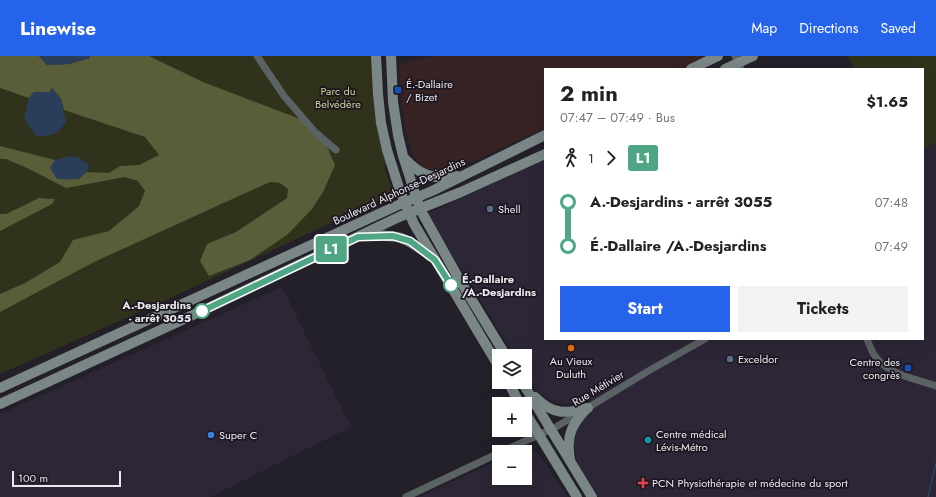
<!DOCTYPE html>
<meta charset="utf-8">
<style>
body{margin:0;font-family:Jost,sans-serif;background:#f2f2f2;color:#222;height:100vh;display:flex;flex-direction:column;font-size:15px;white-space:nowrap}
*{box-sizing:border-box;margin:0}
p{font-size:13px;color:#767676}
.icon{flex:none;width:22px;height:22px;fill:none;stroke:currentColor;stroke-width:2;stroke-linecap:round;stroke-linejoin:round}
.map{position:relative;flex:1;overflow:hidden}
.panel{position:absolute;left:544px;top:12px;width:380px;height:272px;display:flex;flex-direction:column;background:#fff;border-radius:0px;box-shadow:0 4px 16px #0002}
.panel>*{flex:none}
.badge{padding:0 8px;border-radius:3px;font-size:14px;line-height:26px}
.fabs{position:absolute;left:492px;top:293px;display:grid;gap:8px}
.fabs a{display:grid;place-items:center;width:40px;height:40px;border-radius:0px;background:#fff;box-shadow:0 4px 16px #0002;font-size:20px}
.scale{position:absolute;left:12px;bottom:10px;width:109px;box-sizing:border-box;padding-left:4px;border:2px solid #ebe8ef;border-top:0;font-size:11px;line-height:14px;white-space:nowrap;color:#ebe8ef;-webkit-text-stroke:3px #1b1620;paint-order:stroke}
.map>.badge{position:absolute;translate:-50% -50%;box-shadow:0 0 0 2px #fff}
.legs{display:flex;align-items:center;gap:6px;height:44px;padding:0 16px;font-size:13px}
.legs p{margin-inline-start:auto}
.overview{display:flex;align-items:center;justify-content:space-between;height:68px;padding:0 16px}
h1{font-size:22px;font-weight:700;line-height:30px}
.primary-button{display:flex;gap:8px;margin-top:auto;padding:8px 16px}
.primary-button a{flex:1;height:46px;border-radius:0px;background:#2563eb;color:#fff;font-size:16px;font-weight:700;line-height:46px;text-align:center}
.primary-button a+a{background:#f2f2f2;color:#222}
ul{padding:0 16px;list-style:none}
li{display:flex;align-items:center;gap:14px;height:44px;font-size:15px}
li i{display:grid;place-items:center;width:6px;height:100%;margin:0 5px;background:currentColor}
li i::after{content:'';width:10px;height:10px;margin:-5px;border:3px solid;border-radius:50%;background:#fff}
li p{margin-inline-start:auto}
li:first-child i{background:linear-gradient(#0000 50%,currentColor 0)}
li:last-child i{background:linear-gradient(currentColor 50%,#0000 0)}
header{display:flex;align-items:center;gap:24px;box-sizing:border-box;height:56px;padding:0 20px;background:#2563eb;color:#fff}
header strong{font-size:19px}
nav{display:flex;gap:22px;margin-inline-start:auto;font-size:14px}
.map>svg:first-child{display:block}
.built{fill:#2c2636}
.education{fill:#372323}
.green{fill:#30321c}
.forest{fill:#5a5d39}
.water{fill:#2a3e5a}
.lines{fill:none;stroke-linecap:round;stroke-linejoin:round}
.stream{stroke:#2a3e5a;stroke-width:2}
.street{stroke:#5b6263;stroke-width:7}
.secondary{stroke:#7b8787;stroke-width:10}
.line-1-casing{stroke:#fff;stroke-width:9}
.line-1{stroke:#4ea685;stroke-width:6}
.transit-dot{fill:#1a4fb4;stroke:#1b1620;stroke-width:1.5}
.service-dot{fill:#5c6f8a;stroke:#1b1620;stroke-width:1.5}
.stop-1-dot{fill:#fff;stroke:#4ea685;stroke-width:2}
.food-dot{fill:#e8710a;stroke:#1b1620;stroke-width:1.5}
.shop-dot{fill:#3f7fe0;stroke:#1b1620;stroke-width:1.5}
.culture-dot{fill:#0f9aa8;stroke:#1b1620;stroke-width:1.5}
.health-dot{fill:#e0444e;stroke:#1b1620;stroke-width:1.5}
.labels{text-anchor:middle;dominant-baseline:central;stroke-width:3.5;stroke-linejoin:round;paint-order:stroke}
.poi-label{font-size:11px;fill:#ebe8ef;stroke:#1b1620;text-anchor:start}
.park-label{font-size:11px;fill:#ced393;stroke:#1b1620}
.street-label{font-size:11px;fill:#ebe8ef;stroke:#1b1620}
.stop-label{font-size:11px;font-weight:bold;fill:#ebe8ef;stroke:#1b1620;text-anchor:start}
</style>
<header>
<strong>Linewise</strong>
<nav><a>Map</a><a>Directions</a><a>Saved</a></nav>
</header>
<div class="map">
<svg width="936" height="441" viewBox="0 0 936 441">
<rect width="100%" height="100%" fill="#24202a"/>
<g class="built">
<path d="M936,87V441H599L577,407L574,386L577,373L584,362L593,352L588,344L574,348L558,347L549,344L535,333L525,317V300H515L427,158L545,103V283H923V93Z"/>
<path d="M282,231L351,371L210,441H0V358Z"/>
<path d="M526,392L533,393L538,397L568,441H419L499,404V422H525V396H518Z"/>
</g>
<path class="education" d="M432,0H711L683,13H545V72L450,116L442,117L428,113L419,108L413,99L406,76L402,50L399,11L403,7Z"/>
<g class="green">
<path d="M0,0H376L391,106L384,110L393,138L153,250L0,318Z"/>
<path d="M847,0H936V87L923,93V13H855Z"/>
</g>
<g class="forest">
<path d="M0,0H39L47,9L69,8L90,2L89,0H149L203,26L300,63L325,86L335,109L323,136L312,153L287,179L250,204L209,220L200,205L207,188L236,176L287,142L288,133L280,127L270,126L94,206L0,256V238L25,227L60,206L73,184L109,175L139,150L145,135L138,125L125,121L66,132L27,112L6,103H0V90L55,104L51,112L57,123H78L87,116L109,117L120,110L139,109L159,99L145,81L64,54L61,43L52,32L50,36H34L29,42L0,32Z"/>
<path d="M39,142L55,143L52,148L0,175V158H6Z"/>
</g>
<g class="water">
<path d="M39,0H89L90,2L69,8L47,9Z"/>
<path d="M52,32L61,43L66,66C57,79 52,80 36,80L24,63L29,42L34,36H50Z"/>
<path d="M70,100L79,102L89,109C84,127 71,123 57,123L50,112L55,104Z"/>
</g>
<g class="lines">
<path class="stream" d="M928,441L936,407"/>
<g class="street">
<path d="M257,0L284,40L315,76L336,94"/>
<path d="M735,0L741,13"/>
<path d="M867,283C869,288 871,293 873,297C886,319 914,322 936,330"/>
<path d="M501,396L556,371L650,314L705,283"/>
<path d="M406,441L499,397"/>
</g>
<g class="secondary">
<path d="M376,0L378,38L381,67L387,94L400,135L414,168L499,311"/>
<path d="M391,0L393,46L398,79L403,100L420,153L459,223L506,300"/>
<path d="M691,13L718,0"/>
<path d="M725,13L753,0"/>
<path d="M405,103C421,120 434,124 457,120"/>
<path d="M362,180C397,179 402,178 430,200"/>
<path d="M508,326L520,348"/>
<path d="M522,326L592,441"/>
<path d="M0,332L396,150L432,135L545,79"/>
<path d="M535,341C553,359 565,358 588,352"/>
<path d="M0,348L208,252L399,161L461,136L545,98"/>
<path d="M525,356L577,441"/>
<path d="M570,404C566,380 571,369 587,352"/>
</g>
</g>
<g class="lines">
<defs>
<path id="line-1" d="M202,255L358,181L393,180L410,185L435,204L451,229"/>
</defs>
<use href="#line-1" class="line-1-casing"/>
<use href="#line-1" class="line-1"/>
</g>
<g class="transit-dot">
<rect x="394" y="30" width="8" height="8" rx="2"/>
<rect x="904" y="308" width="8" height="8" rx="2"/>
</g>
<g class="service-dot">
<circle cx="490" cy="153" r="4"/>
<circle cx="730" cy="303" r="4"/>
</g>
<g class="stop-1-dot">
<circle cx="451" cy="229" r="7"/>
<circle cx="202" cy="255" r="7"/>
</g>
<circle class="food-dot" cx="571" cy="292" r="4"/>
<circle class="shop-dot" cx="211" cy="379" r="4"/>
<circle class="culture-dot" cx="648" cy="384" r="4"/>
<path class="health-dot" d="M641 421h4v4h4v4h-4v4h-4v-4h-4v-4h4z"/>
<g class="labels">
<g class="poi-label">
<text x="406" y="28">É.-Dallaire<tspan x="406" dy="13">/ Bizet</tspan></text>
<text x="498" y="153">Shell</text>
<text x="738" y="303">Exceldor</text>
<text x="571" y="305" text-anchor="middle">Au Vieux<tspan x="571" dy="13">Duluth</tspan></text>
<text x="900" y="306" text-anchor="end">Centre des<tspan x="900" dy="13">congrès</tspan></text>
<text x="656" y="378">Centre médical<tspan x="656" dy="13">Lévis-Métro</tspan></text>
<text x="219" y="379">Super C</text>
<text x="652" y="427">PCN Physiothérapie et médecine du sport</text>
</g>
<g class="park-label">
<text x="338" y="35">Parc du<tspan x="338" dy="13">Belvédère</tspan></text>
</g>
<g class="street-label">
<text transform="translate(399 135) rotate(-25)">Boulevard Alphonse-Desjardins</text>
<text transform="translate(598 332) rotate(-31)">Rue Métivier</text>
</g>
<g class="stop-label">
<text x="462" y="223">É.-Dallaire<tspan x="462" dy="13">/A.-Desjardins</tspan></text>
<text x="191" y="249" text-anchor="end">A.-Desjardins<tspan x="191" dy="13">- arrêt 3055</tspan></text>
</g>
</g>
</svg>
<div class="fabs">
<a><svg class="icon" aria-label="layers" viewBox="0 0 24 24"><path d="M12 4l9 5-9 5-9-5zM3 14l9 5 9-5"/></svg></a>
<a>+</a>
<a>−</a>
</div>
<div class="scale">100 m</div>
<b class="badge" style="left:331px;top:193px;background:#4ea685;color:#fff">L1</b>
<section class="panel">
<div class="overview"><div><h1>2 min</h1><p>07:47 – 07:49 · Bus</p></div><b>$1.65</b></div>
<div class="legs"><svg class="icon" aria-label="walk" viewBox="0 0 24 24"><circle cx="13" cy="4" r="2"/><path d="M13 8l-2 6 4 7M11 14l-3 7M7 12l3-4h3l4 4"/></svg>1<svg class="icon" aria-label="forward" viewBox="0 0 24 24"><path d="M9 5l7 7-7 7"/></svg><b class="badge" style="background:#4ea685;color:#fff">L1</b></div>
<ul>
<li><i style="color:#4ea685"></i><b>A.-Desjardins - arrêt 3055</b><p>07:48</p></li>
<li><i style="color:#4ea685"></i><b>É.-Dallaire /A.-Desjardins</b><p>07:49</p></li>
</ul>
<div class="primary-button"><a>Start</a><a>Tickets</a></div>
</section>
</div>
